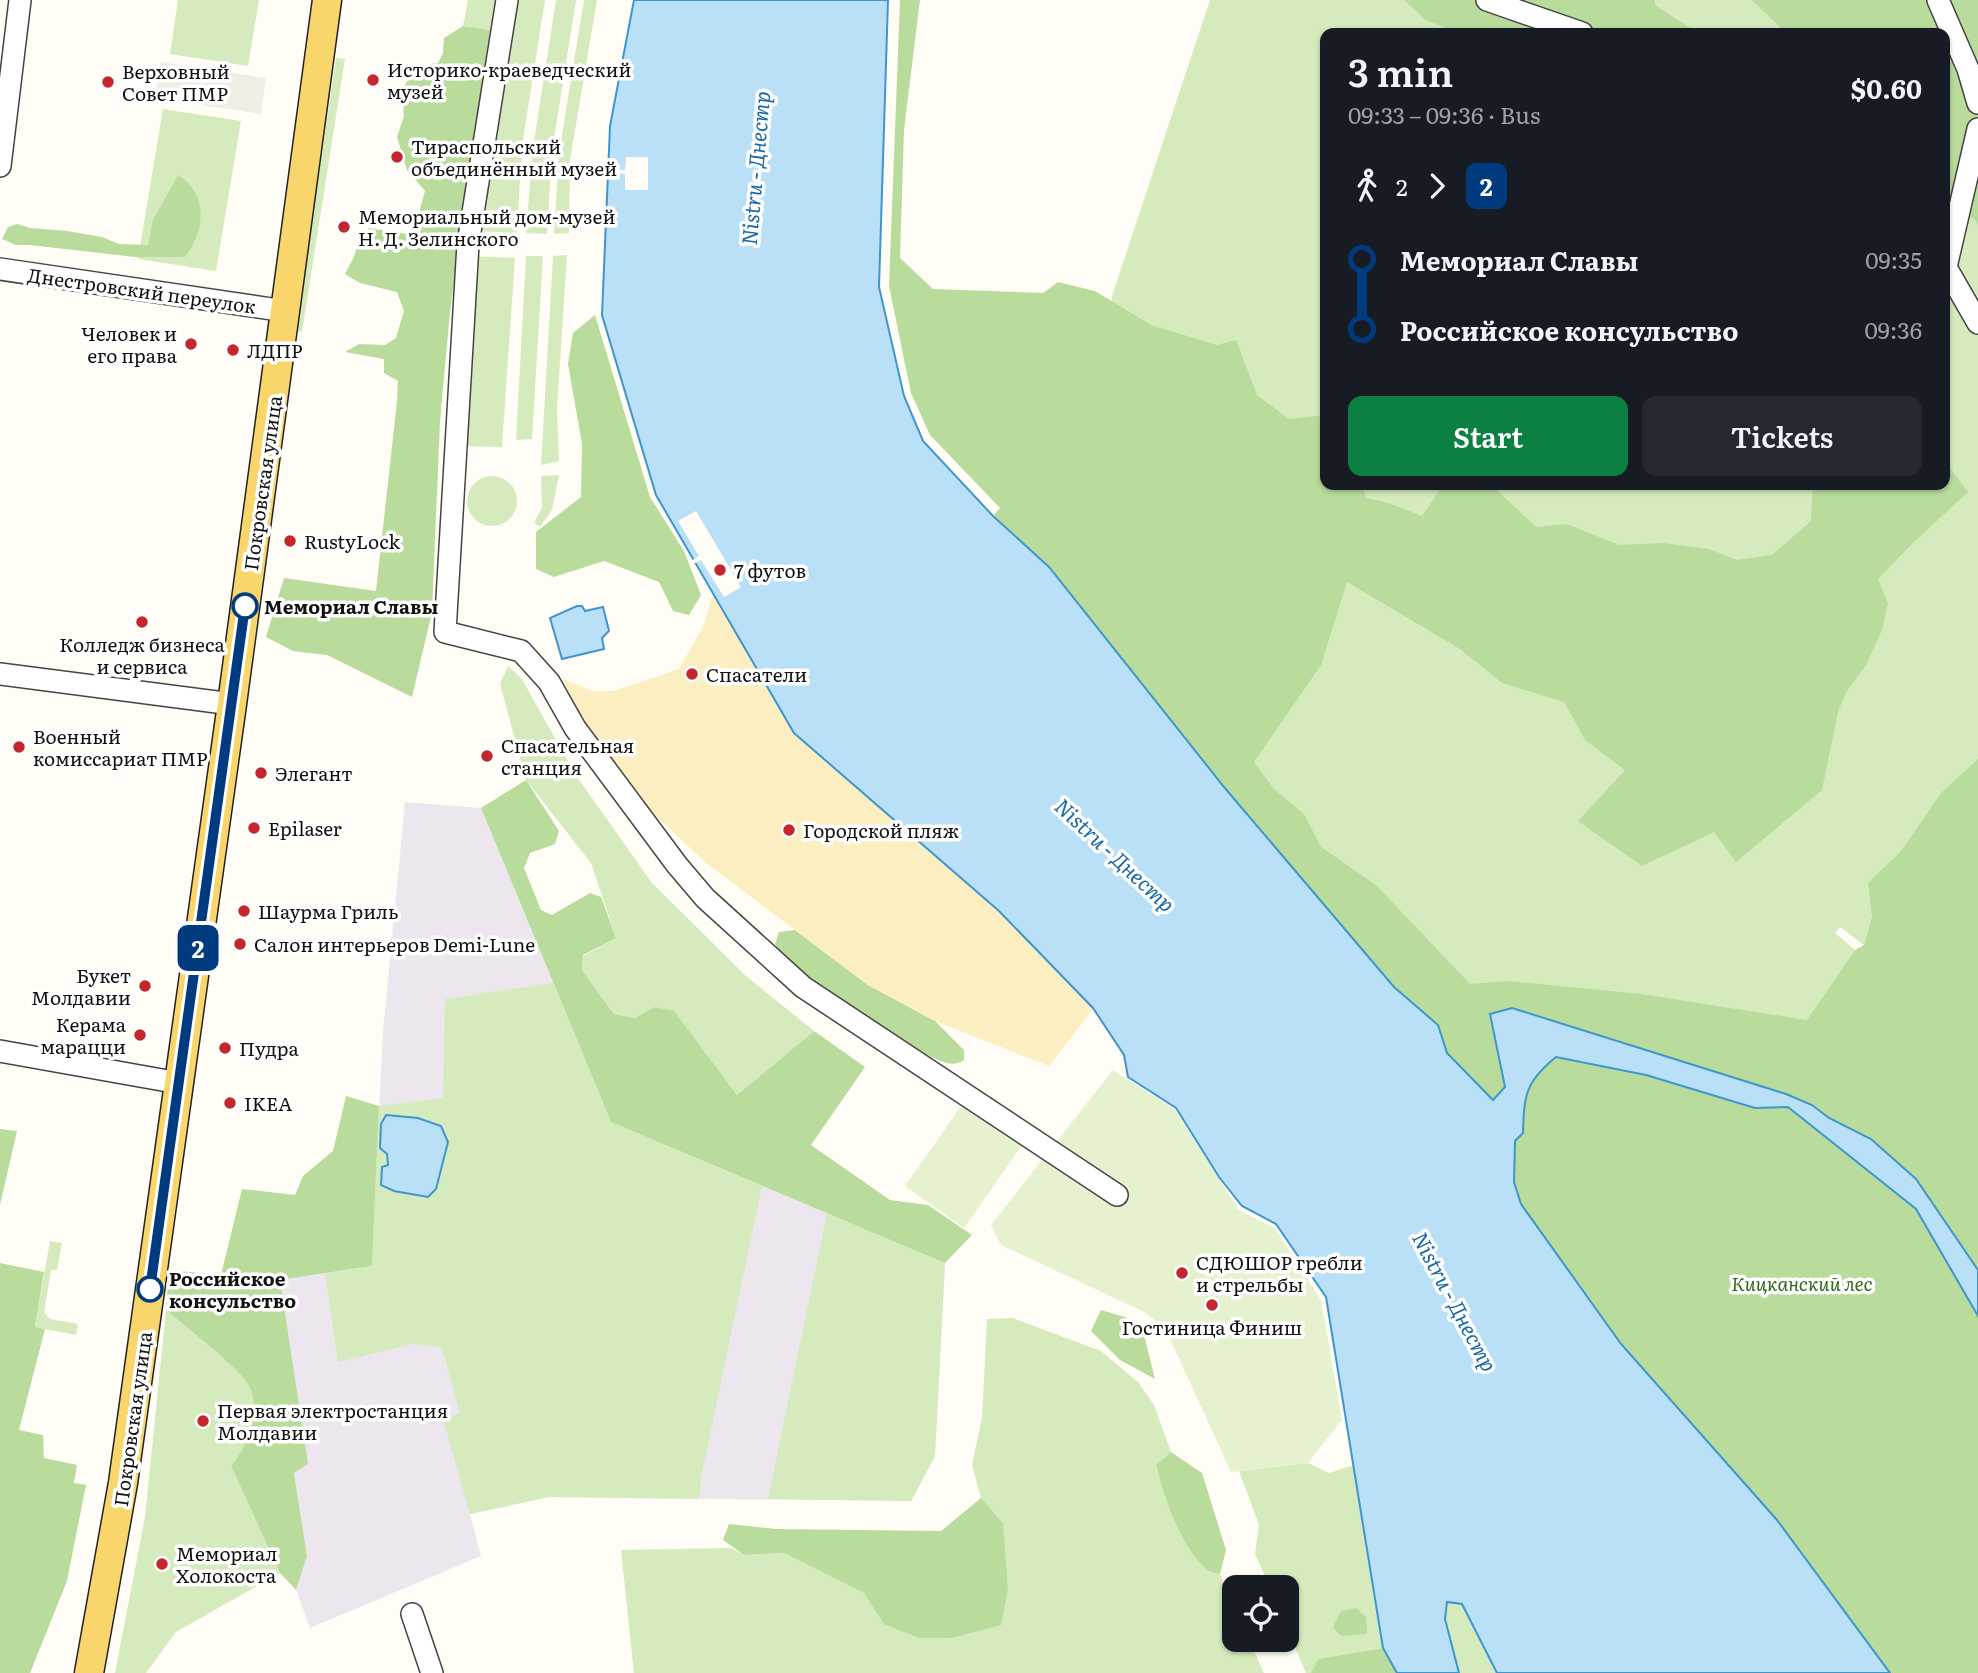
<!DOCTYPE html>
<meta charset="utf-8">
<style>
body{margin:0;font-family:Literata,serif;background:#242831;color:#f1f3f6;height:100vh;display:flex;flex-direction:column;font-size:26px;white-space:nowrap}
*{box-sizing:border-box;margin:0}
p{font-size:23px;color:#9ea1a6}
.icon{flex:none;width:38px;height:38px;fill:none;stroke:currentColor;stroke-width:2;stroke-linecap:round;stroke-linejoin:round}
.map{position:relative;flex:1;overflow:hidden}
.panel{position:absolute;left:1320px;top:28px;width:630px;height:462px;display:flex;flex-direction:column;background:#171b24;border-radius:14px;box-shadow:0 2px 5px #0004}
.panel>*{flex:none}
.badge{padding:0 14px;border-radius:10px;font-size:24px;line-height:46px}
.tools{position:absolute;left:1222px;top:1575px;display:grid;gap:14px}
.tools a{display:grid;place-items:center;width:77px;height:77px;border-radius:14px;background:#171b24;box-shadow:0 2px 5px #0004;font-size:35px}
.map>.badge{position:absolute;translate:-50% -50%;box-shadow:0 0 0 4px #fff}
.legs{display:flex;align-items:center;gap:10px;height:77px;padding:0 28px;font-size:23px}
.legs p{margin-inline-start:auto}
.headline{display:flex;align-items:center;justify-content:space-between;height:119px;padding:0 28px}
h1{font-size:38px;font-weight:600;line-height:52px}
.primary-button{display:flex;gap:14px;margin-top:auto;padding:14px 28px}
.primary-button a{flex:1;height:80px;border-radius:14px;background:#0b8043;color:#fff;font-size:28px;font-weight:600;line-height:80px;text-align:center}
.primary-button a+a{background:#242831;color:#f1f3f6}
ul{padding:0 28px;list-style:none}
li{display:flex;align-items:center;gap:24px;height:70px;font-size:26px}
li i{display:grid;place-items:center;width:10px;height:100%;margin:0 9px;background:currentColor}
li i::after{content:'';width:18px;height:18px;margin:-9px;border:5px solid;border-radius:50%;background:#171b24}
li p{margin-inline-start:auto}
li:first-child i{background:linear-gradient(#0000 50%,currentColor 0)}
li:last-child i{background:linear-gradient(currentColor 50%,#0000 0)}
.map>svg:first-child{display:block}
.industrial{fill:#eee6ef}
.green{fill:#d5ebbd;fill-rule:evenodd}
.forest{fill:#b9dc9c}
.sand{fill:#fbeec1}
.pitch{fill:#e6f2cf}
.plaza{fill:#f1ede2}
.water{fill:#b9e0f7;stroke:#3f96cf;stroke-width:2}
.pier{fill:#fffdf5}
.lines{fill:none;stroke-linecap:round;stroke-linejoin:round}
.minor-casing{stroke:#444;stroke-width:24}
.major-casing{stroke:#222;stroke-width:31}
.minor{stroke:#fff;stroke-width:21}
.major{stroke:#f9d66b;stroke-width:28}
.line-1-casing{stroke:#fff;stroke-width:16}
.line-1{stroke:#003b80;stroke-width:10}
.poi-dot{fill:#c4262e;stroke:#fff;stroke-width:2.5}
.stop-1-dot{fill:#fff;stroke:#003b80;stroke-width:3.5}
.labels{text-anchor:middle;dominant-baseline:central;stroke-width:7;stroke-linejoin:round;paint-order:stroke}
.poi-label{font-size:19px;fill:#111;stroke:#fff;text-anchor:start}
.street-label{font-size:19px;fill:#111;stroke:#fff}
.stop-label{font-size:19px;font-weight:bold;fill:#111;stroke:#fff;text-anchor:start}
.park-label{font-size:19px;font-style:italic;fill:#2f6b1f;stroke:#fff}
.water-label{font-size:21px;font-style:italic;fill:#1768a6;stroke:#fff}
</style>
<div class="map">
<svg width="1978" height="1673" viewBox="0 0 1978 1673">
<rect width="100%" height="100%" fill="#fffdf5"/>
<path class="industrial" d="M405,802L481,808L611,1122L945,1263L935,1456L911,1501L549,1497L470,1514L481,1556L310,1628L296,1590L307,1556L294,1472L280,1280L372,1266L383,1032Z"/>
<g class="green">
<path d="M178,0H259L248,66L170,54Z"/>
<path d="M468,0H496L490,30L463,26Z"/>
<path d="M513,0H545L522,146L517,233L476,231Z"/>
<path d="M556,0H576L552,151L547,234L526,233L533,148Z"/>
<path d="M584,0H597L570,160L569,233L554,234L559,153Z"/>
<path d="M1210,0H1978V802L1872,916L1864,945L1840,927L1835,933L1855,950L1808,1020L1769,1015L1786,1094L1512,1008L1496,1052L1505,1087L1493,1101L1224,787L1109,349L1112,296ZM1325,33H1944V485H1325Z"/>
<path d="M336,58L345,59L302,332L296,331Z"/>
<path d="M163,109L241,121L216,271L138,259Z"/>
<path d="M567,255L557,408L559,461L541,465L553,256Z"/>
<path d="M472,256L515,258L502,447L462,446Z"/>
<path d="M526,256H543L532,439L516,440Z"/>
<path d="M559,475L552,510L540,527L534,523L542,507L541,476Z"/>
<circle cx="492" cy="501" r="25"/>
<path d="M508,666L522,679L575,774L652,883L746,976L814,1031L737,1095L674,1012L654,1007L635,1018L614,1014L582,970L583,956L616,938L591,863L526,780L500,684Z"/>
<path d="M553,983L611,1122L762,1186L701,1478L699,1499L549,1497L470,1514L443,1419L460,1413L442,1348L413,1344L338,1362L325,1274L372,1266L379,1106L443,1098L445,999Z"/>
<path d="M827,1213L945,1263L935,1456L911,1501L768,1499Z"/>
<path d="M50,1241L62,1243L57,1270H51L44,1312L50,1319L78,1324L76,1335L35,1327Z"/>
<path d="M166,1310C183,1325 241,1369 249,1386C262,1413 248,1445 231,1466L280,1573L176,1632L146,1673H115L145,1517Z"/>
<path d="M1013,1318L1101,1351L1138,1382L1154,1405L1171,1452L1156,1465C1164,1496 1181,1546 1205,1568C1209,1572 1215,1573 1220,1574L1234,1605V1640H1249L1264,1673H634L621,1550L731,1548L744,1555L784,1553L865,1593L884,1624L1003,1523L981,1498L972,1465L982,1417L987,1319Z"/>
<path d="M1308,1463L1329,1473L1354,1465L1383,1648L1318,1659L1311,1673H1306L1286,1626V1587H1270L1255,1554L1259,1525L1239,1471Z"/>
<path d="M1446,1602L1462,1604L1497,1673H1459L1445,1619Z"/>
</g>
<g class="forest">
<path d="M900,0H920L904,130L900,258L933,289L1043,293L1058,282L1095,291L1151,325L1217,345L1236,340L1257,395L1289,419L1325,415V485H1362L1366,498L1389,503L1422,516L1443,485H1496L1498,491L1536,527L1567,524L1619,545L1663,543L1709,549L1737,560L1772,555L1811,521L1813,485H1944V460L1968,492L1912,544L1878,579L1888,603L1882,630L1866,665L1845,694L1838,712L1822,790L1736,862L1714,832L1642,866L1578,821L1625,770L1585,740L1564,702L1502,683L1460,649L1347,582L1321,665L1254,762L1274,789L1304,814L1321,847L1376,885L1470,984L1509,981L1641,994L1807,1020L1855,950L1864,945L1872,916L1868,883L1901,851L1941,793L1978,759V1673H1890L1777,1520L1621,1344L1521,1204L1514,1182L1515,1140L1523,1133C1524,1096 1525,1082 1556,1057L1646,1075L1755,1108L1787,1107L1490,1015L1505,1087L1493,1101L1447,1053L1438,1025L1394,987L1224,787L1049,567L993,516L1000,508L930,435L911,393L889,286Z"/>
<path d="M1404,0H1655V5L1698,33H1457L1426,20Z"/>
<path d="M1752,0H1978V225L1975,220L1944,199V33H1786Z"/>
<path d="M463,26L490,30L450,312L440,421L432,612L412,697L327,655L293,651L266,637L284,578L376,591L397,401L398,381L384,373V359L345,352L359,344L385,345L396,338L404,311L397,292L360,283L345,274L354,257L360,235L369,228L413,235L425,191L407,170L397,137L404,116L402,90L416,66L438,63L443,53L444,38Z"/>
<path d="M178,175C209,194 205,232 185,257H135L30,245H16L2,239L8,227L17,224L30,228L67,231L102,237L119,244L148,245L153,220Z"/>
<path d="M595,315L650,497L684,551L701,595L689,615L673,611L659,582L604,561L554,577L536,569V532L581,497L582,444L568,364L573,333Z"/>
<path d="M526,780L559,831L555,844L530,853L524,868L541,910L552,915L590,893L601,897L616,938L583,955L582,970L614,1014L635,1018L654,1007L674,1011L737,1095L814,1031L865,1067L811,1145L890,1200L928,1205L972,1235L945,1263L611,1122L481,808Z"/>
<path d="M795,930L868,985L935,1021L964,1050V1060C952,1068 941,1061 929,1056L789,968L775,944L779,932Z"/>
<path d="M346,1096L379,1106L372,1266L280,1280L308,1464L294,1473L307,1556L296,1590L280,1573L231,1466C248,1445 262,1413 249,1386C241,1369 183,1325 166,1310L169,1270L221,1275L242,1189L295,1195L303,1176L333,1151Z"/>
<path d="M0,1129L17,1131L0,1205Z"/>
<path d="M0,1263L44,1272L35,1327L45,1329L19,1430L43,1435L44,1458L77,1465L74,1483L86,1485L67,1581L30,1673H0Z"/>
<path d="M1101,1310L1125,1317L1142,1327L1155,1379L1120,1360L1091,1331Z"/>
<path d="M1171,1452L1202,1473L1226,1550L1220,1574C1215,1573 1209,1572 1205,1568C1180,1545 1164,1497 1156,1465Z"/>
<path d="M981,1498L1003,1523L1008,1589L1001,1625L951,1638H919L884,1624L864,1593L784,1553L744,1555L723,1540L729,1524L776,1529L941,1531Z"/>
<path d="M1356,1608L1366,1617L1367,1634L1341,1636L1333,1627L1341,1611Z"/>
<path d="M1383,1648L1397,1673H1311L1318,1659Z"/>
</g>
<path class="sand" d="M713,593L794,733L999,911L1093,1009L1049,1066L935,1021L868,985L705,862L637,798L622,772L586,727L563,679L592,691H614L679,669L703,627Z"/>
<g class="pitch">
<path d="M1113,1070L1174,1109L1239,1210L1275,1228L1321,1300L1342,1420L1308,1463L1231,1472L1165,1328L1144,1312L1001,1245L991,1225Z"/>
<path d="M964,1102L1023,1144L964,1228L905,1186Z"/>
</g>
<path class="plaza" d="M161,62L266,78L261,114L155,98Z"/>
<g class="water">
<path d="M634,0H888L879,287L904,396L923,441L993,516L1049,567L1224,787L1394,987L1438,1025L1447,1053L1493,1100L1505,1087L1490,1014L1512,1008L1786,1094L1812,1105L1829,1118L1871,1139L1916,1179L1978,1270V1316L1916,1209L1788,1107L1755,1108L1646,1075L1556,1057C1525,1082 1524,1096 1523,1133L1515,1141L1514,1182L1521,1204L1621,1344L1777,1520L1890,1673H1497L1462,1604L1447,1602L1445,1619L1459,1673H1397L1383,1648L1326,1297L1276,1224L1242,1206L1219,1177L1176,1108L1128,1077L1124,1055L1093,1008L999,911L794,733L656,495L602,315L610,126Z"/>
<path d="M577,606H582L585,611L603,607L609,631L602,638L604,649L562,659L550,618Z"/>
<path d="M386,1115L418,1118L441,1126L448,1142L436,1189L428,1197L394,1191L381,1185L382,1167L388,1165L387,1154L380,1148L381,1124Z"/>
</g>
<g class="pier">
<path d="M626,157H648V190H625V174L605,172V168L625,170Z"/>
<path d="M696,511L741,587L724,597L701,560L693,564L691,561L699,556L678,521Z"/>
</g>
<g class="lines">
<defs>
<g id="minor">
<path d="M507,0L468,244L445,632L521,651L549,682L575,728L677,865L705,898L803,987L1117,1195"/>
<path d="M1487,0L1582,33"/>
<path d="M1938,0L1968,69L1978,103"/>
<path d="M0,166L20,0"/>
<path d="M1944,264L1978,323"/>
<path d="M1946,267L1978,129"/>
<path d="M0,269L285,311"/>
<path d="M0,674L232,704"/>
<path d="M0,1051L179,1083"/>
<path d="M412,1614L432,1673"/>
</g>
<path id="major" d="M89,1673L123,1483L232,704L327,0"/>
</defs>
<use href="#minor" class="minor-casing"/>
<use href="#major" class="major-casing"/>
<use href="#minor" class="minor"/>
<use href="#major" class="major"/>
</g>
<g class="lines">
<defs>
<path id="line-1" d="M150,1289L245,606"/>
</defs>
<use href="#line-1" class="line-1-casing"/>
<use href="#line-1" class="line-1"/>
</g>
<g class="poi-dot">
<circle cx="373" cy="80" r="7"/>
<circle cx="108" cy="82" r="7"/>
<circle cx="397" cy="157" r="7"/>
<circle cx="344" cy="227" r="7"/>
<circle cx="191" cy="344" r="7"/>
<circle cx="233" cy="350" r="7"/>
<circle cx="290" cy="541" r="7"/>
<circle cx="720" cy="570" r="7"/>
<circle cx="142" cy="622" r="7"/>
<circle cx="692" cy="674" r="7"/>
<circle cx="19" cy="747" r="7"/>
<circle cx="487" cy="756" r="7"/>
<circle cx="261" cy="773" r="7"/>
<circle cx="254" cy="828" r="7"/>
<circle cx="789" cy="830" r="7"/>
<circle cx="244" cy="911" r="7"/>
<circle cx="240" cy="944" r="7"/>
<circle cx="145" cy="986" r="7"/>
<circle cx="140" cy="1035" r="7"/>
<circle cx="225" cy="1048" r="7"/>
<circle cx="230" cy="1103" r="7"/>
<circle cx="1182" cy="1273" r="7"/>
<circle cx="1212" cy="1305" r="7"/>
<circle cx="203" cy="1421" r="7"/>
<circle cx="162" cy="1564" r="7"/>
</g>
<g class="stop-1-dot">
<circle cx="245" cy="606" r="12"/>
<circle cx="150" cy="1289" r="12"/>
</g>
<g class="labels">
<g class="poi-label">
<text x="387" y="69">Историко-краеведческий<tspan x="387" dy="22">музей</tspan></text>
<text x="122" y="71">Верховный<tspan x="122" dy="22">Совет ПМР</tspan></text>
<text x="411" y="146">Тираспольский<tspan x="411" dy="22">объединённый музей</tspan></text>
<text x="358" y="216">Мемориальный дом-музей<tspan x="358" dy="22">Н. Д. Зелинского</tspan></text>
<text x="177" y="333" text-anchor="end">Человек и<tspan x="177" dy="22">его права</tspan></text>
<text x="247" y="350">ЛДПР</text>
<text x="304" y="541">RustyLock</text>
<text x="734" y="570">7 футов</text>
<text x="142" y="644" text-anchor="middle">Колледж бизнеса<tspan x="142" dy="22">и сервиса</tspan></text>
<text x="706" y="674">Спасатели</text>
<text x="33" y="736">Военный<tspan x="33" dy="22">комиссариат ПМР</tspan></text>
<text x="501" y="745">Спасательная<tspan x="501" dy="22">станция</tspan></text>
<text x="275" y="773">Элегант</text>
<text x="268" y="828">Epilaser</text>
<text x="803" y="830">Городской пляж</text>
<text x="258" y="911">Шаурма Гриль</text>
<text x="254" y="944">Салон интерьеров Demi-Lune</text>
<text x="131" y="975" text-anchor="end">Букет<tspan x="131" dy="22">Молдавии</tspan></text>
<text x="126" y="1024" text-anchor="end">Керама<tspan x="126" dy="22">марацци</tspan></text>
<text x="239" y="1048">Пудра</text>
<text x="244" y="1103">IKEA</text>
<text x="1196" y="1262">СДЮШОР гребли<tspan x="1196" dy="22">и стрельбы</tspan></text>
<text x="1212" y="1327" text-anchor="middle">Гостиница Финиш</text>
<text x="217" y="1410">Первая электростанция<tspan x="217" dy="22">Молдавии</tspan></text>
<text x="176" y="1553">Мемориал<tspan x="176" dy="22">Холокоста</tspan></text>
</g>
<g class="street-label">
<text transform="translate(142 290) rotate(8)">Днестровский переулок</text>
<text transform="translate(262 483) rotate(-82)">Покровская улица</text>
<text transform="translate(132 1419) rotate(-82)">Покровская улица</text>
</g>
<g class="stop-label">
<text x="264" y="606">Мемориал Славы</text>
<text x="169" y="1278">Российское<tspan x="169" dy="22">консульство</tspan></text>
</g>
<g class="park-label">
<text x="1802" y="1283">Кицканский лес</text>
</g>
<g class="water-label">
<text transform="translate(754 168) rotate(-85)">Nistru - Днестр</text>
<text transform="translate(1116 854) rotate(43)">Nistru - Днестр</text>
<text transform="translate(1456 1301) rotate(62)">Nistru - Днестр</text>
</g>
</g>
</svg>
<div class="tools">
<a><svg class="icon" aria-label="locate" viewBox="0 0 24 24"><circle cx="12" cy="12" r="6"/><path d="M12 2v4M12 18v4M2 12h4M18 12h4"/></svg></a>
</div>
<b class="badge" style="left:198px;top:948px;background:#003b80;color:#fff">2</b>
<section class="panel">
<div class="headline"><div><h1>3 min</h1><p>09:33 – 09:36 · Bus</p></div><b>$0.60</b></div>
<div class="legs"><svg class="icon" aria-label="walk" viewBox="0 0 24 24"><circle cx="13" cy="4" r="2"/><path d="M13 8l-2 6 4 7M11 14l-3 7M7 12l3-4h3l4 4"/></svg>2<svg class="icon" aria-label="forward" viewBox="0 0 24 24"><path d="M9 5l7 7-7 7"/></svg><b class="badge" style="background:#003b80;color:#fff">2</b></div>
<ul>
<li><i style="color:#003b80"></i><b>Мемориал Славы</b><p>09:35</p></li>
<li><i style="color:#003b80"></i><b>Российское консульство</b><p>09:36</p></li>
</ul>
<div class="primary-button"><a>Start</a><a>Tickets</a></div>
</section>
</div>
